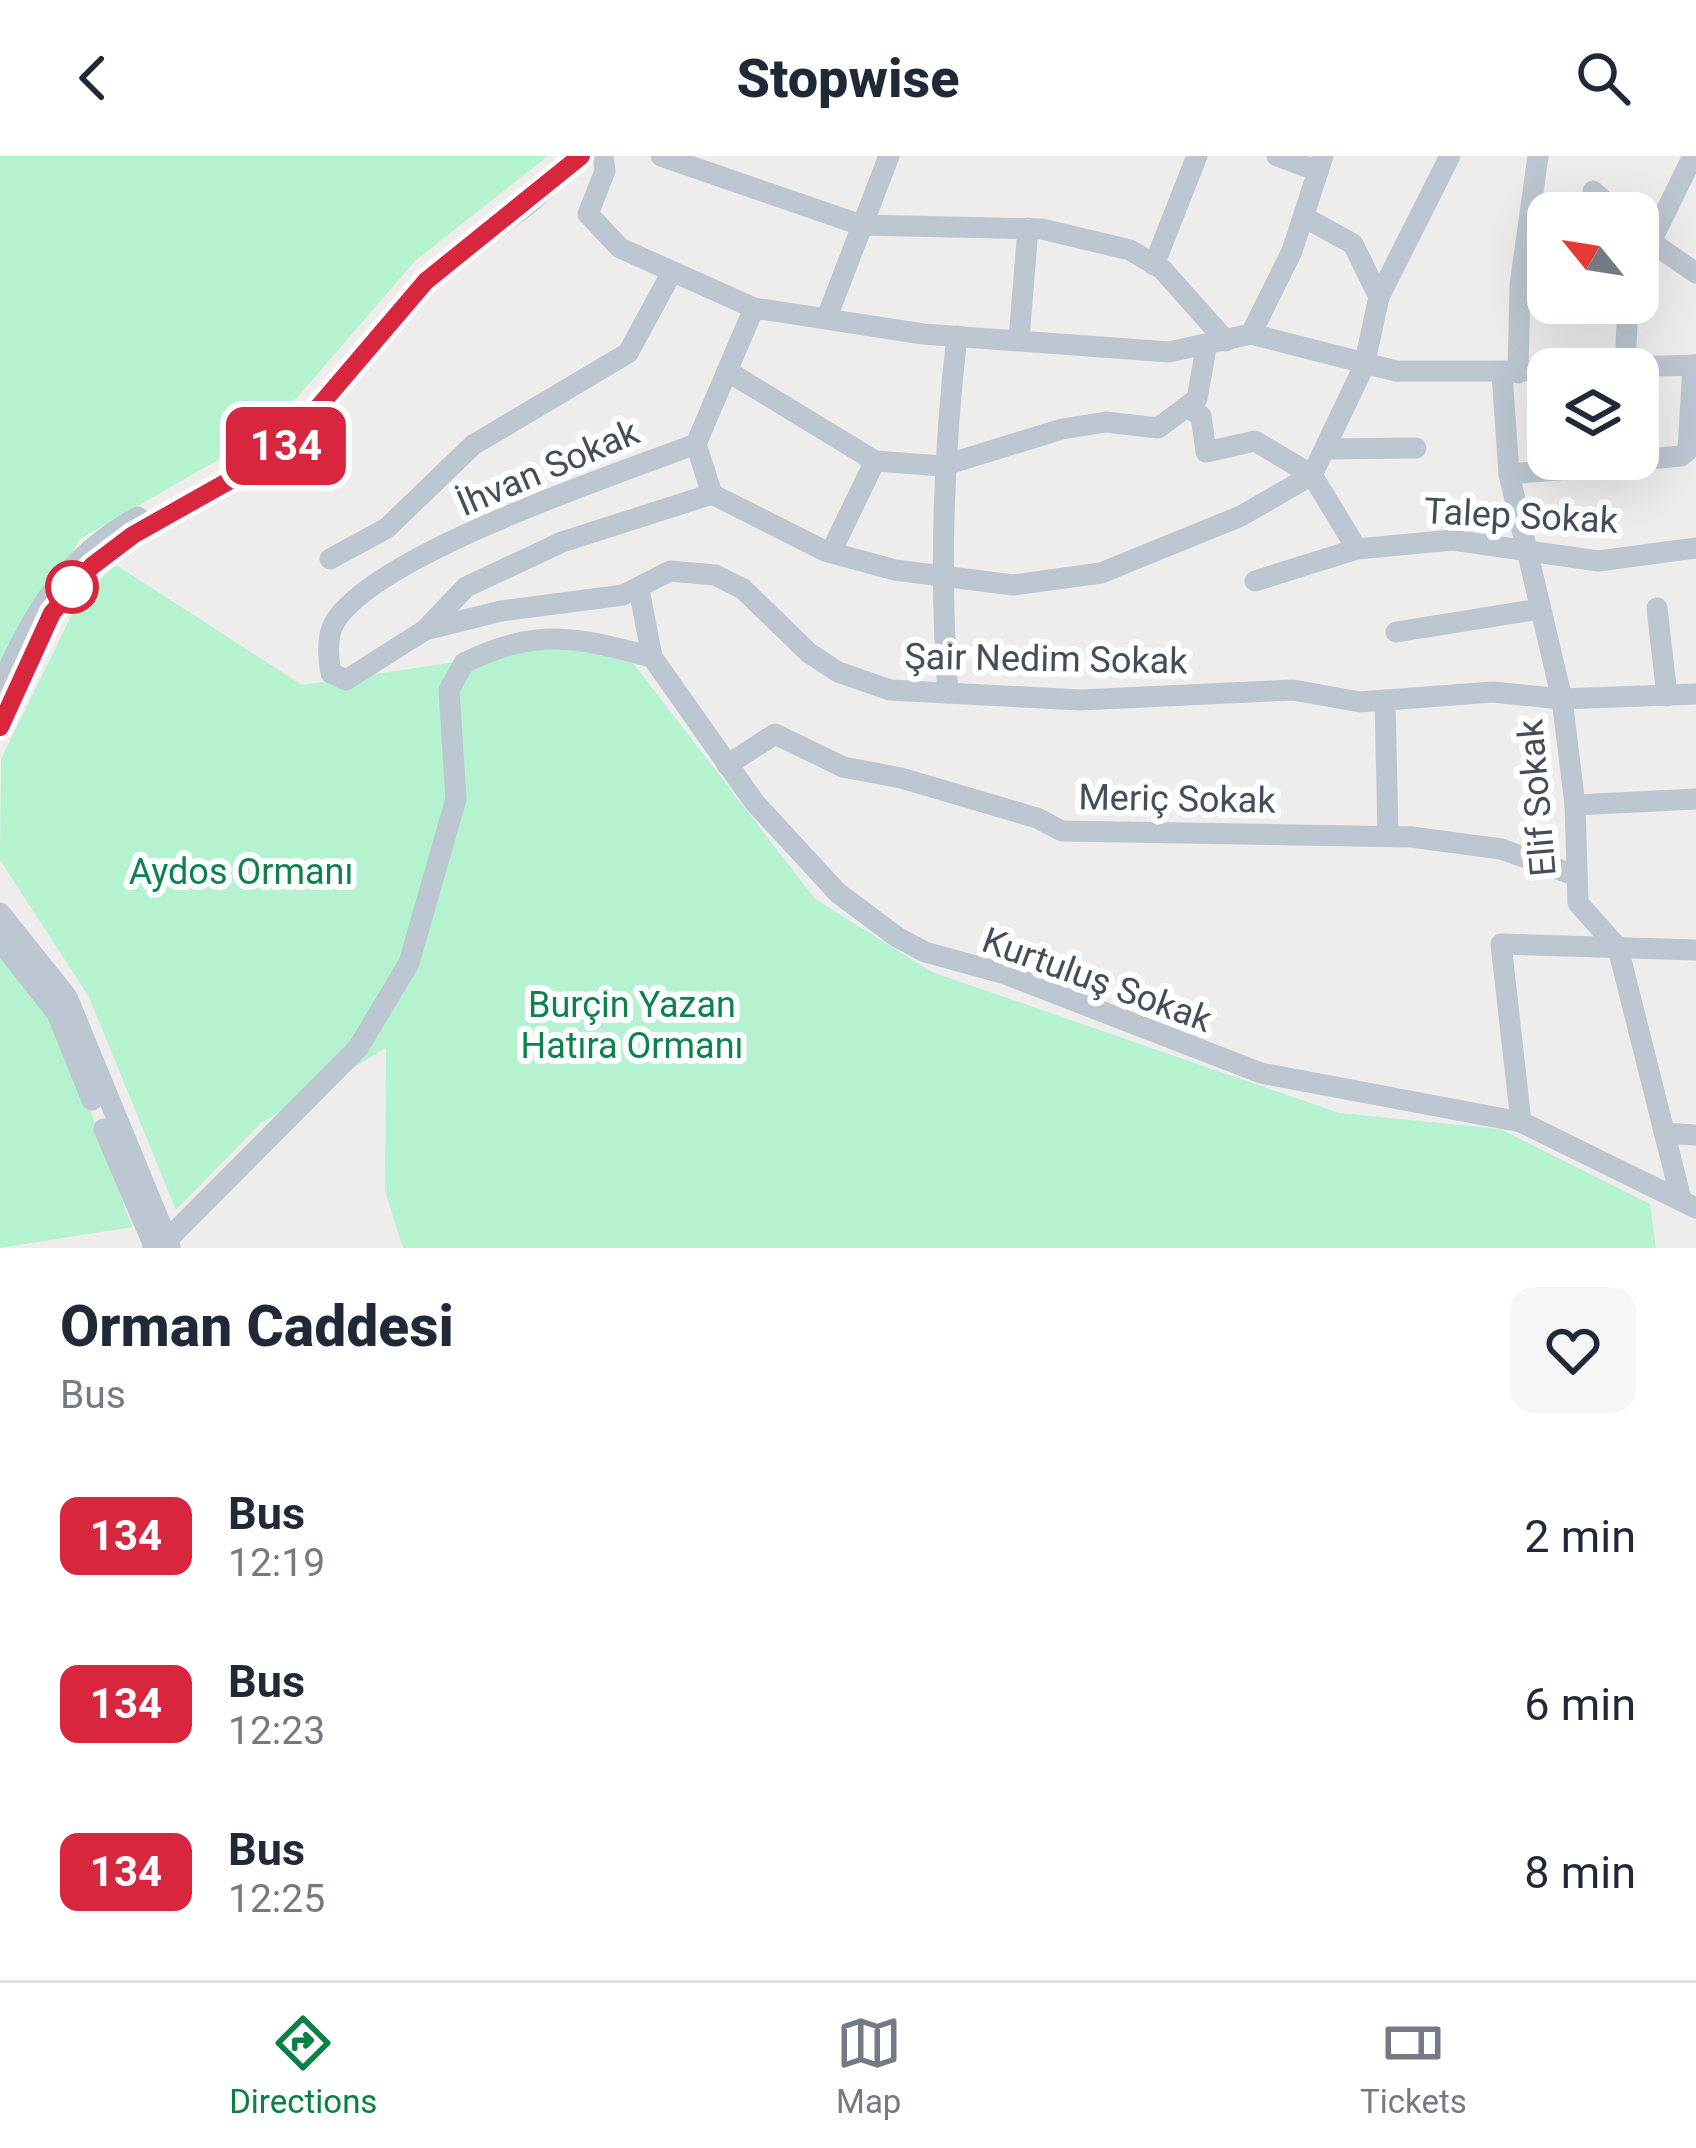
<!DOCTYPE html>
<meta charset="utf-8">
<style>
body{margin:0;font-family:Roboto,sans-serif;background:#f6f6f7;color:#1f2937;height:100vh;display:flex;flex-direction:column;font-size:45px;white-space:nowrap}
*{box-sizing:border-box;margin:0}
p{font-size:39px;color:#747a83}
.icon{flex:none;width:66px;height:66px;fill:none;stroke:currentColor;stroke-width:2;stroke-linecap:round;stroke-linejoin:round}
.map{position:relative;height:1092px;overflow:hidden}
.side{display:flex;flex-direction:column;background:#fff;flex:1}
.side>*{flex:none}
.badge{padding:0 24px;border-radius:18px;font-size:42px;line-height:78px}
.needle{width:78px;rotate:300deg}
.controls{position:absolute;left:1527px;top:36px;display:grid;gap:24px}
.controls a{display:grid;place-items:center;width:132px;height:132px;border-radius:24px;background:#fff;box-shadow:0 12px 48px #0002;font-size:60px}
.map>.badge{position:absolute;translate:-50% -50%;box-shadow:0 0 0 6px #fff}
.round{display:grid;place-items:center;flex:none;width:126px;height:126px;border-radius:24px;background:#f6f6f7}
.summary{display:flex;align-items:center;justify-content:space-between;height:204px;padding:0 60px}
h1{font-size:57px;font-weight:800;line-height:90px}
ul{padding:0;list-style:none}
li{display:flex;align-items:center;gap:36px;height:168px;padding:0 60px}
li div{flex:1}
li b{display:block;font-size:45px}
li em{font-style:normal}
li .badge{min-width:132px;font-weight:700;text-align:center}
header{display:flex;justify-content:space-between;align-items:center;height:156px;padding:0 60px;background:#fff;font-size:54px;font-weight:800}
.tab-bar{display:flex;justify-content:space-around;align-items:center;height:168px;border-top:3px solid #e0e1e3;background:#fff;font-size:33px;color:#747a83}
.tab-bar a{display:grid;justify-items:center;gap:6px}
.tab-bar .on{color:#0b8043}
.map>svg:first-child{display:block}
.green{fill:#b5f2d0}
.lines{fill:none;stroke-linecap:round;stroke-linejoin:round}
.minor{stroke:#bbc6d0;stroke-width:21}
.line-casing{stroke:#fff;stroke-width:27}
.line{stroke:#d7263d;stroke-width:18}
.stop-dot{fill:#fff;stroke:#d7263d;stroke-width:6}
.labels{text-anchor:middle;dominant-baseline:central;stroke-width:12;stroke-linejoin:round;paint-order:stroke}
.street-label{font-size:36px;fill:#434e5b;stroke:#fff}
.park-label{font-size:36px;fill:#0e824e;stroke:#fff}
</style>
<header><svg class="icon" aria-label="back" viewBox="0 0 24 24"><path d="M15 5l-7 7 7 7"/></svg>Stopwise<svg class="icon" aria-label="search" viewBox="0 0 24 24"><circle cx="10" cy="10" r="6"/><path d="M15 15l6 6"/></svg></header>
<div class="map">
<svg width="1696" height="1092" viewBox="0 0 1696 1092">
<rect width="100%" height="100%" fill="#efecec"/>
<g class="green">
<path d="M0,0H548L415,105L268,275L80,383L0,521Z"/>
<path d="M116,409L302,529L562,490L633,507L815,743L932,816L1339,957L1500,973L1650,1048L1656,1092H403L385,1035L386,892L261,967L176,1054L89,841L0,704L1,603L80,442Z"/>
<path d="M0,773L49,840L132,1071L0,1092Z"/>
</g>
<g class="lines">
<g class="minor">
<path d="M603,0L605,15L588,58L620,92L754,152L923,178L1169,196L1251,178L1396,215H1548"/>
<path d="M661,0L861,69L1042,73L1130,94L1162,113L1226,185"/>
<path d="M1277,0L1318,15"/>
<path d="M1593,35L1617,57"/>
<path d="M1304,61L1353,88L1379,141"/>
<path d="M1638,77L1696,117"/>
<path d="M1154,109L1197,0"/>
<path d="M1638,112L1693,0"/>
<path d="M754,152L696,288C614,319 382,396 336,464C326,479 328,501 331,517L346,524L425,474L501,455L623,439L670,415L715,419L743,433L809,497L838,516L890,534L1080,544L1293,534L1360,546L1493,536L1562,543L1696,538"/>
<path d="M827,161L889,0"/>
<path d="M1251,178L1292,95L1323,0"/>
<path d="M1019,183L1028,72"/>
<path d="M1625,209L1628,147"/>
<path d="M1567,213L1696,209"/>
<path d="M727,215L875,305L942,310L1062,273L1106,266L1158,272L1197,243L1206,192"/>
<path d="M1518,217L1520,129L1538,0"/>
<path d="M1502,218L1509,318L1562,543L1575,649L1578,747L1618,792L1681,1043"/>
<path d="M1190,253L1201,260L1206,296L1255,285L1312,319L1357,393L1453,384L1598,405L1696,392"/>
<path d="M696,288L712,338"/>
<path d="M1327,293L1416,292"/>
<path d="M1638,304L1681,300L1688,294L1693,209"/>
<path d="M1509,318L1594,311"/>
<path d="M831,396L875,305"/>
<path d="M330,403L387,372L473,289L628,197L672,116"/>
<path d="M1255,425L1357,393"/>
<path d="M639,433L652,501L755,647L838,737L897,781L925,796L1005,818L1261,917L1521,966L1696,1052"/>
<path d="M1657,452L1667,540"/>
<path d="M425,474L466,431L562,386L712,338L825,395L895,414L1013,429L1101,417L1241,360L1312,319L1364,210L1379,141L1450,0"/>
<path d="M1396,476L1540,453"/>
<path d="M0,531C32,458 66,400 138,361"/>
<path d="M948,537C939,415 943,301 957,180"/>
<path d="M1385,544L1388,680"/>
<path d="M0,571L53,457L92,409L133,379L280,295L426,125L530,47L581,0"/>
<path d="M727,609L775,578L843,611L901,622L1037,662L1062,675L1411,681L1501,693L1577,720"/>
<path d="M1575,649L1696,643"/>
<path d="M0,757L67,841L170,1091"/>
<path d="M0,785L57,857L92,944"/>
<path d="M1521,966L1501,788L1696,794"/>
<path d="M104,973L155,1092"/>
<path d="M1664,977L1696,979"/>
<path d="M153,1092L167,1084L358,892L409,807L456,643L449,534L464,507C539,471 575,481 652,501"/>
</g>
</g>
<g class="lines">
<defs>
<path id="line" d="M0,571L52,457L92,410L133,379L280,296L426,125L581,0"/>
</defs>
<use href="#line" class="line-casing"/>
<use href="#line" class="line"/>
</g>
<circle class="stop-dot" cx="72" cy="431" r="24"/>
<g class="labels">
<g class="street-label">
<text transform="translate(548 312) rotate(-23)">İhvan Sokak</text>
<text transform="translate(1521 360) rotate(3)">Talep Sokak</text>
<text transform="translate(1046 503) rotate(1)">Şair Nedim Sokak</text>
<text transform="translate(1537 642) rotate(-95)">Elif Sokak</text>
<text transform="translate(1177 643) rotate(1)">Meriç Sokak</text>
<text transform="translate(1097 824) rotate(20)">Kurtuluş Sokak</text>
</g>
<g class="park-label">
<text x="241" y="716">Aydos Ormanı</text>
<text x="632" y="849">Burçin Yazan<tspan x="632" dy="41">Hatıra Ormanı</tspan></text>
</g>
</g>
</svg>
<div class="controls">
<a><svg class="needle" viewBox="-14 -14 28 28"><path d="M0-13l5 13h-10z" fill="#e53935"/><path d="M0 13l5-13h-10z" fill="#747a83"/></svg></a>
<a><svg class="icon" aria-label="layers" viewBox="0 0 24 24"><path d="M12 4l9 5-9 5-9-5zM3 14l9 5 9-5"/></svg></a>
</div>
<b class="badge" style="left:286px;top:290px;background:#d7263d;color:#fff">134</b>
</div>
<section class="side">
<div class="summary"><div><h1>Orman Caddesi</h1><p>Bus</p></div><a class="round"><svg class="icon" aria-label="heart" viewBox="0 0 24 24"><path d="M12 20l-8-8c-3-5 5-10 8-4 3-6 11-1 8 4z"/></svg></a></div>
<ul>
<li><span class="badge" style="background:#d7263d;color:#fff">134</span><div><b>Bus</b><p>12:19</p></div><em>2 min</em></li>
<li><span class="badge" style="background:#d7263d;color:#fff">134</span><div><b>Bus</b><p>12:23</p></div><em>6 min</em></li>
<li><span class="badge" style="background:#d7263d;color:#fff">134</span><div><b>Bus</b><p>12:25</p></div><em>8 min</em></li>
</ul>
</section>
<nav class="tab-bar">
<a class="on"><svg class="icon" aria-label="directions" viewBox="0 0 24 24"><path d="M12 3l9 9-9 9-9-9zM9 14v-3h6M13 9l2 2-2 2"/></svg>Directions</a>
<a><svg class="icon" aria-label="map" viewBox="0 0 24 24"><path d="M3 6l6-2 6 2 6-2v14l-6 2-6-2-6 2zM9 4v14M15 6v14"/></svg>Map</a>
<a><svg class="icon" aria-label="tickets" viewBox="0 0 24 24"><path d="M3 7h18v10H3zM15 7v10"/></svg>Tickets</a>
</nav>
